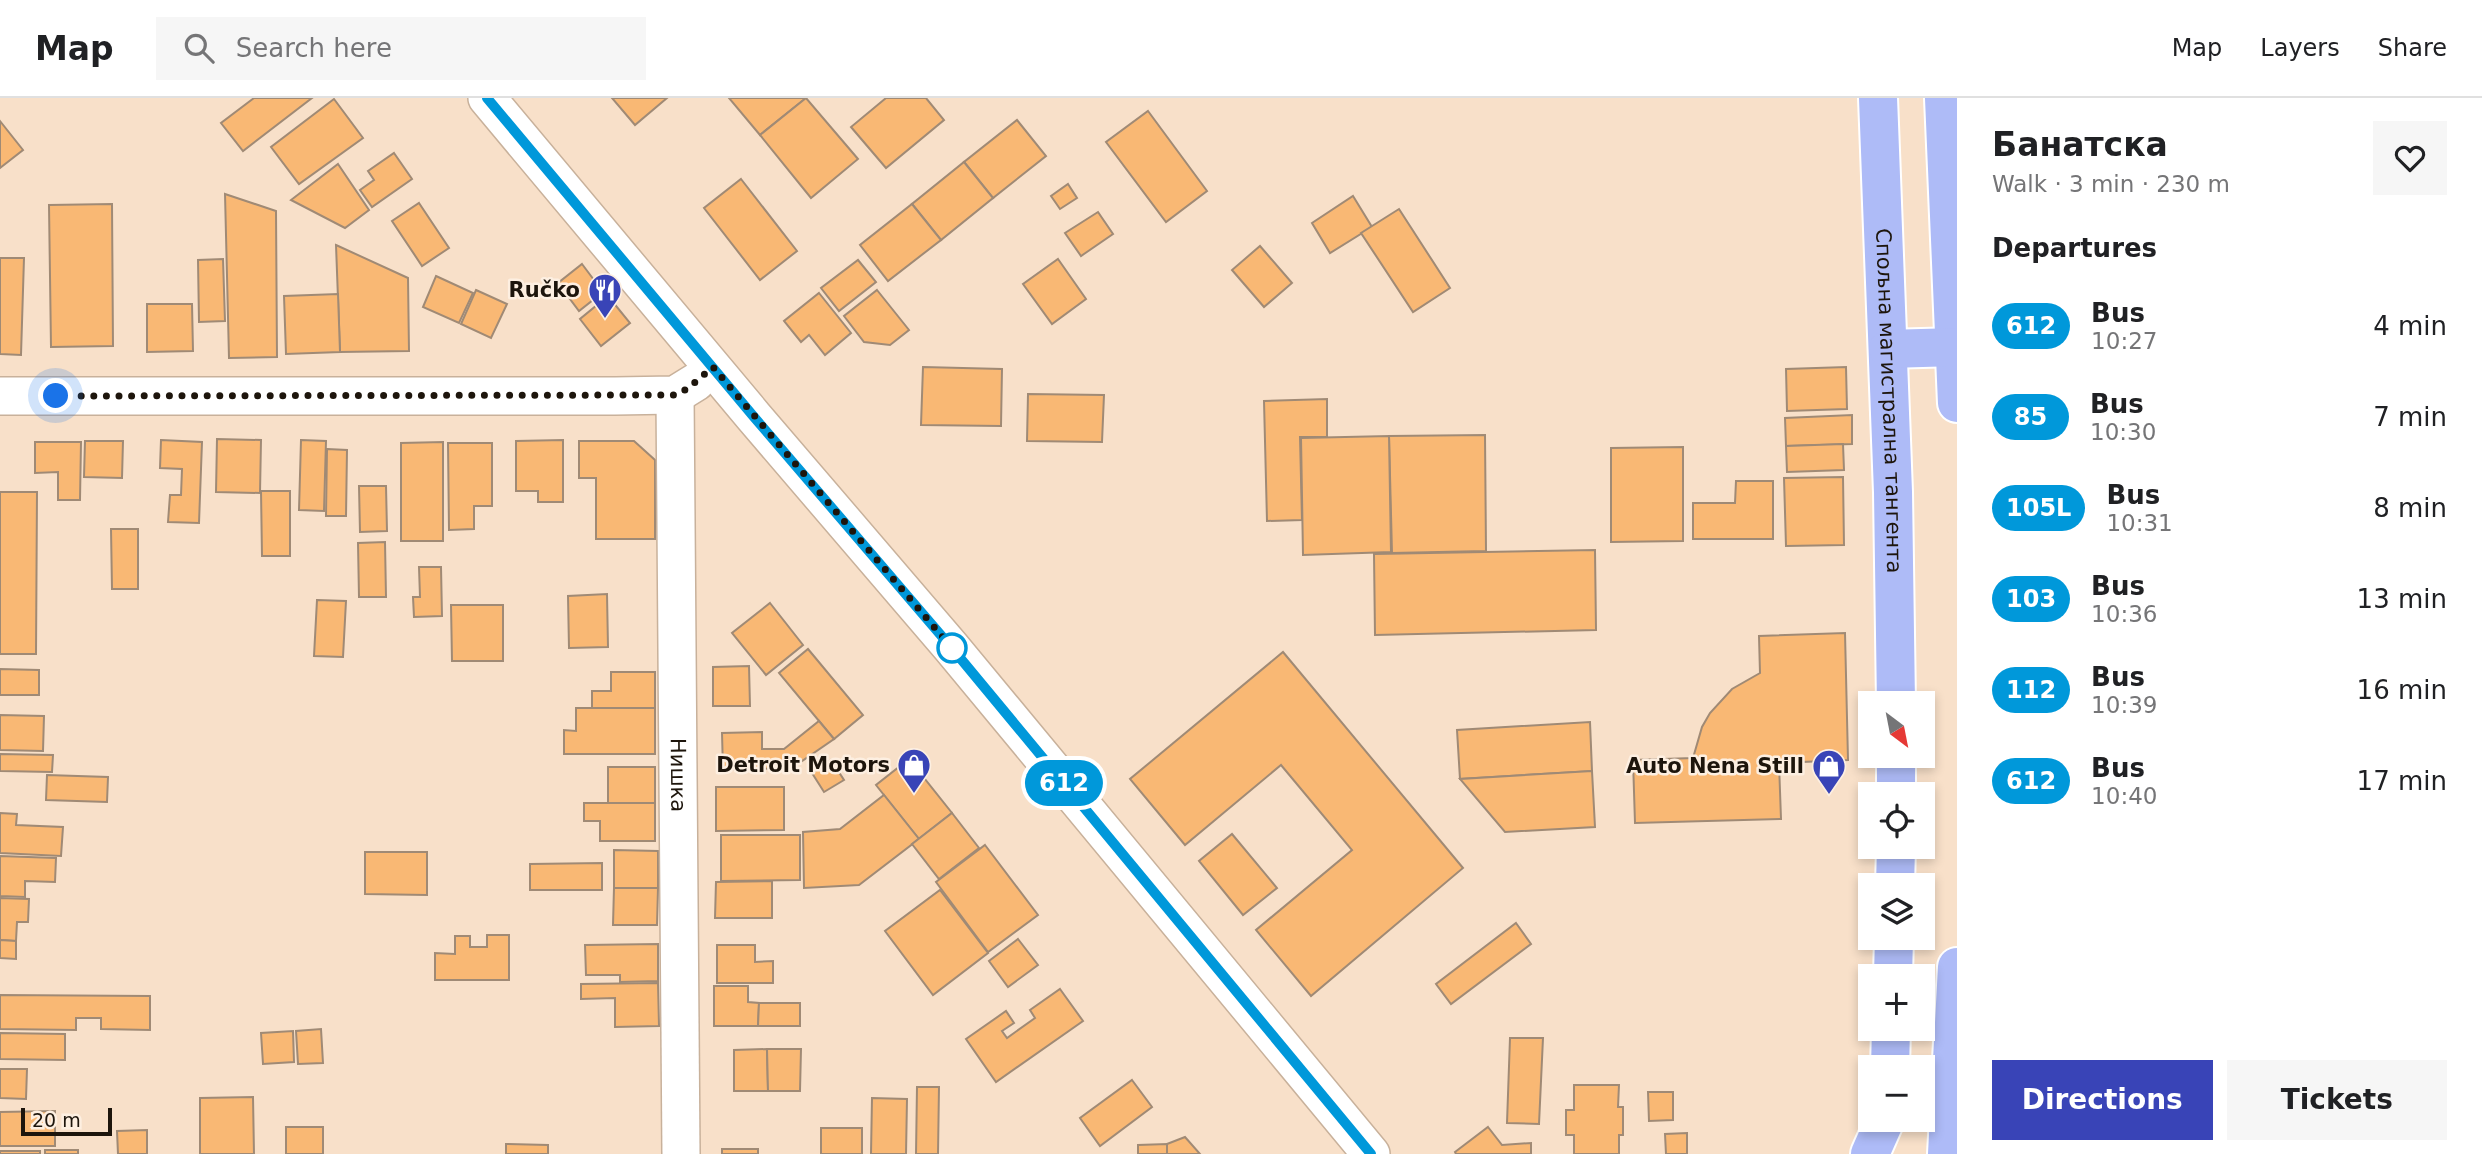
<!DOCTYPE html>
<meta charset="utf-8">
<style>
body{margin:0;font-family:"DejaVu Sans",sans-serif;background:#f6f6f6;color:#202124;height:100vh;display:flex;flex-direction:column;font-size:26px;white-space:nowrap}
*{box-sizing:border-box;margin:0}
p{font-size:23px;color:#757577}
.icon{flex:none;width:38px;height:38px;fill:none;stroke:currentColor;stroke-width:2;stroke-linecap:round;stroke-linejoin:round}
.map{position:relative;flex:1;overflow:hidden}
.drawer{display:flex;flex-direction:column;background:#fff;width:525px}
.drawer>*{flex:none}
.badge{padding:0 14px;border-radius:23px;font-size:24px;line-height:46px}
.needle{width:46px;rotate:148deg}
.controls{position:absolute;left:1858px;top:593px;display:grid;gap:14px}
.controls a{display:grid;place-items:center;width:77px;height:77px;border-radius:0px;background:#fff;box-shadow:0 4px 10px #0003;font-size:35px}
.scale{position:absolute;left:21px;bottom:18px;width:91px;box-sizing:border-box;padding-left:7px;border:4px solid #1d150c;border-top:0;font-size:19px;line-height:24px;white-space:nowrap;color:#1d150c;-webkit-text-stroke:5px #fdefe1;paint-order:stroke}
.you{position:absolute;width:35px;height:35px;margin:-18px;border:5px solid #fff;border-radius:50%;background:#1a73e8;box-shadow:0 0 0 10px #1a73e833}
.map>.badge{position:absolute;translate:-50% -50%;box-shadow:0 0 0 4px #fff}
h2{padding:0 35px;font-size:26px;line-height:63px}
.round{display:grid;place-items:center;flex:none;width:74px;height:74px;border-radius:0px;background:#f6f6f6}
.overview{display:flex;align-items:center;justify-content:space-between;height:119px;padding:0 35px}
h1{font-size:33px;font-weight:700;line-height:52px}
.action{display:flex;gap:14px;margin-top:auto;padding:14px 35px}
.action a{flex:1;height:80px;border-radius:0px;background:#3944b7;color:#fff;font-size:28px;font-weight:700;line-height:80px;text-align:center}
.action a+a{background:#f6f6f6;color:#202124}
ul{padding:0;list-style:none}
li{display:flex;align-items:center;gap:21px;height:91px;padding:0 35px}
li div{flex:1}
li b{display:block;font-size:26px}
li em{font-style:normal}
li .badge{min-width:77px;font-weight:700;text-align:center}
header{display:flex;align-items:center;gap:42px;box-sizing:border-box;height:98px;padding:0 35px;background:#fff;border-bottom:2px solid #e0e0e0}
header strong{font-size:33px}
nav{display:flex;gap:38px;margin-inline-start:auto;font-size:24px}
.search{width:490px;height:63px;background:#f6f6f6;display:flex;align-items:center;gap:18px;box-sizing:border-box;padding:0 24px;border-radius:0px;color:#757577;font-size:26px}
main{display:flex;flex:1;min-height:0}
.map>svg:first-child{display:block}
.building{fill:#f9b874;stroke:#a08a75;stroke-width:2}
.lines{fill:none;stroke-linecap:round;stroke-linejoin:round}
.minor-casing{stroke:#c8b19b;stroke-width:40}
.major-casing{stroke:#fff;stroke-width:42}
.minor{stroke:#fff;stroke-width:37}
.major{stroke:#aebbf7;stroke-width:38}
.line-casing{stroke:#fff;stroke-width:16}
.line{stroke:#0098da;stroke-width:10}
.walk{stroke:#1d150c;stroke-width:7;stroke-dasharray:0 12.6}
.stop-dot{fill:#fff;stroke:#0098da;stroke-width:3.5}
.labels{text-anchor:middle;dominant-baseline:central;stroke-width:5;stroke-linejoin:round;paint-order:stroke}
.poi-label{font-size:21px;font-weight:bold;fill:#1d150c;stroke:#fdefe1;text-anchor:end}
.street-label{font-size:21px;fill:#1d150c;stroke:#fdefe1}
</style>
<header>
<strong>Map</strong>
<div class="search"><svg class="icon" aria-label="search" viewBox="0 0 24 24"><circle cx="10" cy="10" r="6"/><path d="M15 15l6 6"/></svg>Search here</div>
<nav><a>Map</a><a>Layers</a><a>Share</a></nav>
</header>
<main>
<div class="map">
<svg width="1957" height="1056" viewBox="0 0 1957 1056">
<rect width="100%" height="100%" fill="#f8e0c9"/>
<g class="building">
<path d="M254,0H312L243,53L221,25Z"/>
<path d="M612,0H667L635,27Z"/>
<path d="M729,0H806L760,37Z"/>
<path d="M806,0L858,61L811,100L760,37Z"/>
<path d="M886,0H926L944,22L886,70L851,29Z"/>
<path d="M334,1L363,40L299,86L271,49Z"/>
<path d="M1148,13L1207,93L1166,124L1106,44Z"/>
<path d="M1017,22L1046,58L993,100L964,64Z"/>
<path d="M0,23L23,52L0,70Z"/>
<path d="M394,55L412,81L372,109L360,92L374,82L368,73Z"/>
<path d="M964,64L993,100L941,142L912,106Z"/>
<path d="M338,66L369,112L345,130L291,102Z"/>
<path d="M741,81L797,153L760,182L704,110Z"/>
<path d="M1068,86L1077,100L1060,111L1051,98Z"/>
<path d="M225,96L276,113L277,259L229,260Z"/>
<path d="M1353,98L1372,129L1330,155L1312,125Z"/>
<path d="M419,105L449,150L422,168L392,123Z"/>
<path d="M112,106L113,248L51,249L49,107Z"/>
<path d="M912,106L941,142L888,183L860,147Z"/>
<path d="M1399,111L1450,190L1413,214L1361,135Z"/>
<path d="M1098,114L1113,136L1081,158L1065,135Z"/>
<path d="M336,147L408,180L409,253L340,254Z"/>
<path d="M1260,148L1292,185L1264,209L1232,172Z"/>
<path d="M0,160H24L21,257L0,256Z"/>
<path d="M223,161L225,223L199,224L198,162Z"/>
<path d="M1058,161L1086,201L1052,226L1023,186Z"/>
<path d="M858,162L876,184L839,213L821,190Z"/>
<path d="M582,166L603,194L579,213L558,185Z"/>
<path d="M436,178L473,195L459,225L423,209Z"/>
<path d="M476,192L507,206L491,240L461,226Z"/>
<path d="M877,192L909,232L890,247L864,244L844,218Z"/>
<path d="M819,195L851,235L825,257L809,237L801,244L784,223Z"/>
<path d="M338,196L340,254L286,256L284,198Z"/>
<path d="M608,198L630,225L601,248L580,221Z"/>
<path d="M147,206H192L193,253L147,254Z"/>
<path d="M923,269L1002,271L1001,328L921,327Z"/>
<path d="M1846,269L1847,311L1787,313L1786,271Z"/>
<path d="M1028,296L1104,297L1102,344L1027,343Z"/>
<path d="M1327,301V339H1300L1302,422L1267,423L1264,303Z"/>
<path d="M1852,317V346L1786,348L1785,320Z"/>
<path d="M1485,337L1486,453L1392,455L1389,338Z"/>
<path d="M1389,338L1391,454L1303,457L1301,340Z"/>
<path d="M217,341L261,342L260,395L216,394Z"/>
<path d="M161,342L202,344L199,425L168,424L170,397H181L182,371L160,370Z"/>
<path d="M301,342L326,343L324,413L299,412Z"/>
<path d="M563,342V404H538V393H516V343Z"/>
<path d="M85,343H123L122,380L84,379Z"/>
<path d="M579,343H634L655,362V441H596V380H579Z"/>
<path d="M35,344H81L80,402H58V374L35,375Z"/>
<path d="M443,344V443H401V345Z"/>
<path d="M448,345H492V408H474V431L449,432Z"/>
<path d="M1843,346L1844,372L1787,374L1786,348Z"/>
<path d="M1683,349V443L1611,444V350Z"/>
<path d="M327,351L347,352L346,418H326Z"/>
<path d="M1843,379L1844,447L1786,448L1784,380Z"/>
<path d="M1736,383H1773V441H1693V405H1735Z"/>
<path d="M359,388H386L387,433L360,434Z"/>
<path d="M261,393H290V458H262Z"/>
<path d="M0,394H37L36,556H0Z"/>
<path d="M111,431H138V491H112Z"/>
<path d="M385,444L386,499H359L358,445Z"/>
<path d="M1595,452L1596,532L1375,537L1374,456Z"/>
<path d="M419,469H441L442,518L414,519L413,499H420Z"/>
<path d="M607,496L608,549L569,550L568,498Z"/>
<path d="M317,502L346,503L343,559L314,558Z"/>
<path d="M770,505L803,547L766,577L732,535Z"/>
<path d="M451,507H503V563H452Z"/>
<path d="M1845,535L1848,662L1779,665L1781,721L1635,725L1633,662L1693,660L1702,629L1710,615L1732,591L1760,575L1759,538Z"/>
<path d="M808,551L863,617L834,641L779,575Z"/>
<path d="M1283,554L1463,770L1311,898L1256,832L1352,752L1281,667L1185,747L1130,681Z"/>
<path d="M749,568L750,608H713V569Z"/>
<path d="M0,571L39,572V597H0Z"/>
<path d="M611,574H655V610H592V593H611Z"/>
<path d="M576,610H655V656H564V632L576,633Z"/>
<path d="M0,617L44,618L43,653L0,652Z"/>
<path d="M819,623L834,641L792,670L723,672L722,635L762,634V651H784Z"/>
<path d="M1590,624L1592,673L1460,681L1457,632Z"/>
<path d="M0,656L53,657L52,674L0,673Z"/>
<path d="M909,661L952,715L919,741L876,687Z"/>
<path d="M831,662L844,682L824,694L812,675Z"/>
<rect x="608" y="669" width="47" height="36"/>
<path d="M1592,673L1595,729L1505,734L1460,681Z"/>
<path d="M47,677L108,679L107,704L46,702Z"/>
<path d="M716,689H784V732L716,733Z"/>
<path d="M884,697L919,741L859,787L804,790L803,734L840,731Z"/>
<path d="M584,705H655V743H600V723H584Z"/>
<path d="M0,715L17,716L16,727L63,729L61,758L0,755Z"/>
<path d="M952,715L979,750L939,781L912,746Z"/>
<path d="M1232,736L1277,790L1243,817L1199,763Z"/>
<path d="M721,737H800V782L721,783Z"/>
<path d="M985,747L1038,817L988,854L936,784Z"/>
<path d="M614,752L658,753V790H614Z"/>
<path d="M365,754H427V797L365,796Z"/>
<path d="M0,758L56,760L55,784L25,783V799L0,798Z"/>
<path d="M602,765V792H530V766Z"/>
<path d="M772,783V820H715L716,784Z"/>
<path d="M614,790H658L657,827H613Z"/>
<path d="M940,792L988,855L933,897L885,833Z"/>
<path d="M0,800L29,801L28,824H17L16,843L0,842Z"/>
<path d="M1516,825L1531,846L1451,906L1436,886Z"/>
<path d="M487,837H509V882H435V855L455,856V838H470V849H487Z"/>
<path d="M1018,841L1038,867L1008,889L989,863Z"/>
<path d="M0,842L16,843V861L0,860Z"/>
<path d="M658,846V883L620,884V877H586L585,847Z"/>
<path d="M717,847H755V864L773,863V885H717Z"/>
<path d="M658,885L659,928L615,929V900L581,901V886Z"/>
<path d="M714,888H748V904L759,905L758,928H714Z"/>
<path d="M1060,891L1083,923L996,984L966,941L1006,913L1014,925L1002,933L1007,940L1035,920L1030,912Z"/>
<path d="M0,897L150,898V932L101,931V920H76V932L0,931Z"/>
<path d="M759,905H800V928H758Z"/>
<path d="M321,931L323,965L298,966L296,933Z"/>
<path d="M293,933L294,964L263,966L261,935Z"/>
<path d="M0,935L65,936V962L0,961Z"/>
<path d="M1510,940H1543L1539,1026L1507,1025Z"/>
<path d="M767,951L768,993H734V952Z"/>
<path d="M767,951H801L800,993H768Z"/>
<path d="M0,971H27L26,1001L0,1000Z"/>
<path d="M1132,982L1152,1009L1100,1048L1080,1020Z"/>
<path d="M1574,987H1619L1618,1009H1623V1037H1619V1056H1574V1037H1566V1012H1574Z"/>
<path d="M917,989H939L938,1056H916Z"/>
<path d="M1648,994H1673V1022L1649,1023Z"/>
<path d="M253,999L254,1056H200V1000Z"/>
<path d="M872,1000L907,1001L906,1056H871Z"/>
<path d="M55,1013V1048H0V1014Z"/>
<rect x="286" y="1029" width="37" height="27"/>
<path d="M1488,1029L1502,1047L1531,1045V1056H1456L1455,1054Z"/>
<rect x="821" y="1030" width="41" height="26"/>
<path d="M147,1032V1056H118L117,1033Z"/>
<path d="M1687,1035V1056H1666L1665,1036Z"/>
<path d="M1185,1039L1200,1056H1167V1046Z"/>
<path d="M506,1046L548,1047V1056H506Z"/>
<path d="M1167,1046V1056H1138V1047Z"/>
<rect x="722" y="1051" width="36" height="5"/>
<rect x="45" y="1052" width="33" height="4"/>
<rect x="0" y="1053" width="40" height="3"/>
</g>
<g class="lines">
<defs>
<g id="minor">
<path d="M487,0L754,319L951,549L1371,1056"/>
<path id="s1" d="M675,297L681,1056"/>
<path d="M0,298H615L675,297L696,284"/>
</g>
<g id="major">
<path id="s2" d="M1878,0L1893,394L1896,606"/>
<path d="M1944,0L1957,305"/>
<path d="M1888,251L1956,249"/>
<path d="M1896,696V658"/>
<path d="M1895,788L1896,749"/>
<path d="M1893,878L1894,840"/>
<path d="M1890,970L1891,931"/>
<path d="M1870,1056L1885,1022"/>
<path d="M1947,1056L1957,869"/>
</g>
</defs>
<use href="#minor" class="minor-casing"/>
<use href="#major" class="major-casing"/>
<use href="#minor" class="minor"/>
<use href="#major" class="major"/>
</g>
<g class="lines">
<defs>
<path id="line" d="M487,0L754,319L951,549L1371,1056"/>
</defs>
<use href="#line" class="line-casing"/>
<use href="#line" class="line"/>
<path class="walk" d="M56,298L675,297L687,291L713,269L952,550"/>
</g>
<defs>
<symbol id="restaurant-pin" viewBox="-11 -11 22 30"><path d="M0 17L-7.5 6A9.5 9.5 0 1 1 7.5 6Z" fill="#3944b7" stroke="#fdefe1"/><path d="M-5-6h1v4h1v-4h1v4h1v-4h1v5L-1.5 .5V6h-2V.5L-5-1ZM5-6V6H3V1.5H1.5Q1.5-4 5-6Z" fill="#fff"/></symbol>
<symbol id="shop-pin" viewBox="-11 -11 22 30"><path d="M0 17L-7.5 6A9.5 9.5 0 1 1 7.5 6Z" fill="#3944b7" stroke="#fdefe1"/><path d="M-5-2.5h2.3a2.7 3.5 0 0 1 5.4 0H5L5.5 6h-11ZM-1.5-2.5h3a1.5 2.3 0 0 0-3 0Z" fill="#fff"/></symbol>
</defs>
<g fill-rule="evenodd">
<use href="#restaurant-pin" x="586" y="173" width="38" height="52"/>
<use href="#shop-pin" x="895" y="648" width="38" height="52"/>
<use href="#shop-pin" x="1810" y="649" width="38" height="52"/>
</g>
<circle class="stop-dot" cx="952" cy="550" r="14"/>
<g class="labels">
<g class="poi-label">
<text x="580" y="192">Ručko</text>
<text x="890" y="667">Detroit Motors</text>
<text x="1804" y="668">Auto Nena Still</text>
</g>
<g class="street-label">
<text stroke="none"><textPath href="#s2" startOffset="303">Спољна магистрална тангента</textPath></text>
<text stroke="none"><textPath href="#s1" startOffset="380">Нишка</textPath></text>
</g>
</g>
</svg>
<div class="controls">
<a><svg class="needle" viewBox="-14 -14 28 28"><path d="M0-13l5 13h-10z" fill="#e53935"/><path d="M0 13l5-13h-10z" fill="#757577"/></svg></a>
<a><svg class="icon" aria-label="locate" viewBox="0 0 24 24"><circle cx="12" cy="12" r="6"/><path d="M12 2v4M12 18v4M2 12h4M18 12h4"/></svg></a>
<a><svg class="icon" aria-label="layers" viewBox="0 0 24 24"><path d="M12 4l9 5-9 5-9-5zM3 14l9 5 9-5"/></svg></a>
<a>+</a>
<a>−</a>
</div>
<div class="scale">20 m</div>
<div class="you" style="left:56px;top:298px"></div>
<b class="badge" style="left:1064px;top:685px;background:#0098da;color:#fff">612</b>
</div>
<section class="drawer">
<div class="overview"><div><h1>Банатска</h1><p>Walk · 3 min · 230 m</p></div><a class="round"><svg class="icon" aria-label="heart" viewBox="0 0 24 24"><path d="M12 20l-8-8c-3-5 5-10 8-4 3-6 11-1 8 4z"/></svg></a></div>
<h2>Departures</h2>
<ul>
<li><span class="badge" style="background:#0098da;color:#fff">612</span><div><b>Bus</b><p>10:27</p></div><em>4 min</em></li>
<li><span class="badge" style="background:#0098da;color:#fff">85</span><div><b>Bus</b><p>10:30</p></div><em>7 min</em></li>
<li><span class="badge" style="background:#0098da;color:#fff">105L</span><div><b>Bus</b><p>10:31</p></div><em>8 min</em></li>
<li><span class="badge" style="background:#0098da;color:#fff">103</span><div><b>Bus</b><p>10:36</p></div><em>13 min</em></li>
<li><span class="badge" style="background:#0098da;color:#fff">112</span><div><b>Bus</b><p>10:39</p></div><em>16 min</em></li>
<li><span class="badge" style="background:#0098da;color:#fff">612</span><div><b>Bus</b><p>10:40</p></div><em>17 min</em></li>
</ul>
<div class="action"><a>Directions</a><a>Tickets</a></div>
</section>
</main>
